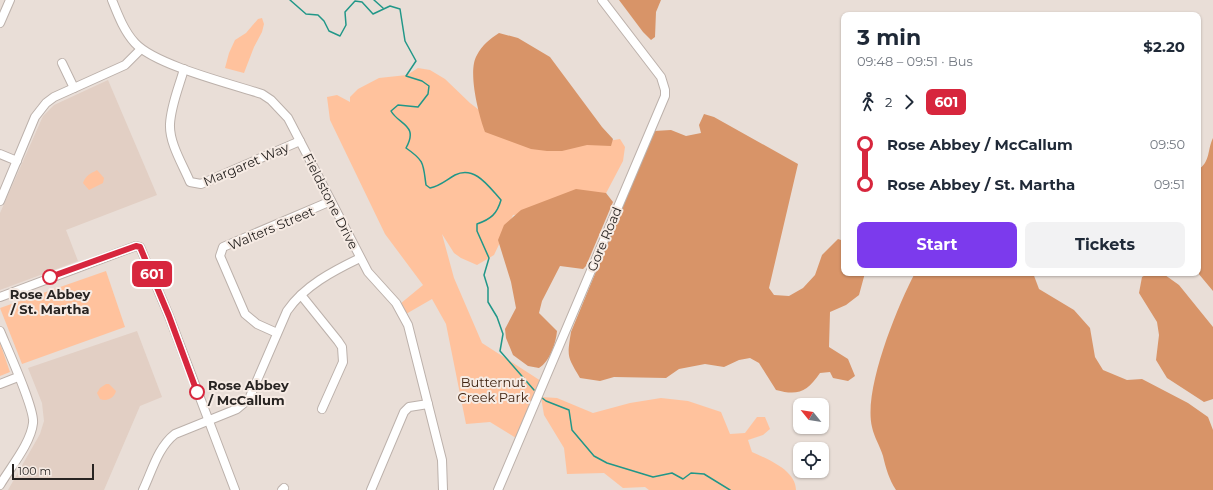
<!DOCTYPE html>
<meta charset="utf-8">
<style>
body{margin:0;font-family:Montserrat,sans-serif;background:#f2f2f3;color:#1f2937;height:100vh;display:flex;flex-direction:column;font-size:15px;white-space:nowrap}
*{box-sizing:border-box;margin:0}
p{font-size:13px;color:#747a83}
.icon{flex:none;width:22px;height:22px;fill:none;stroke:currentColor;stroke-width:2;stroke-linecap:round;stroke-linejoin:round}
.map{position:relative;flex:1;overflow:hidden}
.sheet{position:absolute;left:841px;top:12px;width:360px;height:264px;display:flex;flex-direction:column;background:#fff;border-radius:8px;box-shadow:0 1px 3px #0004}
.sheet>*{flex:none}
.badge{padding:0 8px;border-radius:6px;font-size:14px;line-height:26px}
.needle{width:26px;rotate:300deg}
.fabs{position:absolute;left:793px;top:398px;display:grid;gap:8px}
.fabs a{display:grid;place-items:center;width:36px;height:36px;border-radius:8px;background:#fff;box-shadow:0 1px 3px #0004;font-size:20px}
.scale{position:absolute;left:12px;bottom:10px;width:82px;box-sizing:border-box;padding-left:4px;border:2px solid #282422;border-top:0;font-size:11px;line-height:14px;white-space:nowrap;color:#282422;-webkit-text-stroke:3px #f6ebe4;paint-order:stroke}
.map>.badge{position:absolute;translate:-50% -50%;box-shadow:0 0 0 2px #fff}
.legs{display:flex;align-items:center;gap:6px;height:44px;padding:0 16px;font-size:13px}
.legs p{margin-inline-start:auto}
.headline{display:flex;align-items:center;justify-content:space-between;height:68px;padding:0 16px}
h1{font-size:22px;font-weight:700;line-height:30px}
.button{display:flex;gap:8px;margin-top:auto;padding:8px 16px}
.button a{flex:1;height:46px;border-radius:8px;background:#7c3aed;color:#fff;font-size:16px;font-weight:700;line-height:46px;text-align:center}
.button a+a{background:#f2f2f3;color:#1f2937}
ul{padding:0 16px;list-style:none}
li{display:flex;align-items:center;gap:14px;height:40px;font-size:15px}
li i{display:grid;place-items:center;width:6px;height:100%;margin:0 5px;background:currentColor}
li i::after{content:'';width:10px;height:10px;margin:-5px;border:3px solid;border-radius:50%;background:#fff}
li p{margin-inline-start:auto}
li:first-child i{background:linear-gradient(#0000 50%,currentColor 0)}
li:last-child i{background:linear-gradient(currentColor 50%,#0000 0)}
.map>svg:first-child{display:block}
.built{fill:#e2cfc4}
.green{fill:#ffc29d}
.forest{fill:#d89468}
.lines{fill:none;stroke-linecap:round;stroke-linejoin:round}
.stream{stroke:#219788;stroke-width:1.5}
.minor-casing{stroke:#bcb1ab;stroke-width:10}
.minor{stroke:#fff;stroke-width:8}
.line-1-casing{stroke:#fff;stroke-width:9}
.line-1{stroke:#d7263d;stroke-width:6}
.stop-1-dot{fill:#fff;stroke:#d7263d;stroke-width:2}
.labels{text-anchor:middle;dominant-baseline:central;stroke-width:4;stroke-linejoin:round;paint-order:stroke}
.street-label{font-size:13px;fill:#282422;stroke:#f6ebe4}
.stop-label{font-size:13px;font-weight:bold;fill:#282422;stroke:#f6ebe4}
.park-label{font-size:13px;fill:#3f2310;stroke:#f6ebe4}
</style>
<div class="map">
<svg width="1213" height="490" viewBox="0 0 1213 490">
<rect width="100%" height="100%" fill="#e9ded7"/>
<g class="built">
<path d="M108,80L157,195L66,230L78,261L0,290V213L43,116L54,105Z"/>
<path d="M137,331L162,397L140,406L104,490H8L40,434L44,421L42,403L28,368Z"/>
</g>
<g class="green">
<path d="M262,18L264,24L262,32L254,47L244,73L225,68L229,53L235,40L246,33L258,19Z"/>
<path d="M418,68L430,70L445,79L470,103L520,141L577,146L620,139L625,147L623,161L603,199L592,209L513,215L494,255L477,265L461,258L454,253L442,234L454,278L482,343L541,381L516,438L490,422L466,424L446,324L432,299L406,314L400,304L423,285L385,234L330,120L327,97L337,95L350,102V97L358,89L379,78L407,75Z"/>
<path d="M97,170L104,178L103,183L89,190L83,183C86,175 90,174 97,170Z"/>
<path d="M106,271L125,327L22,364L0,308Z"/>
<path d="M0,343L10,372L0,376Z"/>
<path d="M106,384H109L116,391C114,398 107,402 100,399L97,393L100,388Z"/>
<path d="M541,397L557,398L593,413L630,403L661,398L688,401L721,412L730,434L745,433L757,417H765L770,429L763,435L748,440L752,452C767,459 796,470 796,490H649L645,487L623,488L604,473L567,474L564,448L544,415Z"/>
</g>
<g class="forest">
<path d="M619,0H661L656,12L655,37L651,40L643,32Z"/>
<path d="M499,33L518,38L550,57L602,127L613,139L611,146L587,145L562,151H547L531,149L485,132C479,116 467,71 477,55C482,45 490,39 499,33Z"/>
<path d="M704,114L714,117L798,164L769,288L774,295L789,296L803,288L815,275L822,255L838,239L844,241V273H865L859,295L846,305L830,312L829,347L848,359L855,376L848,381L833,378L830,372L820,373C807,392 798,396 776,390L759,363L750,358L739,360L724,367L705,364L679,369L666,378L614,377L600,381L580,378C567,356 567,357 571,332L654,131L671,130L686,136L701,133L699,125Z"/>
<path d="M1213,138V291L1198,273V170C1211,161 1207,150 1213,138Z"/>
<path d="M576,189L606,193L613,202L586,266L583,269L560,266L542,301L539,313L557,331C556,343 550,361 539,368L528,366L513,355L506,338L505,329L516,308L511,282L498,240L504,225L521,210Z"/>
<path d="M915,273H1033L1039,289L1074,310L1090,328L1095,357L1103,370L1127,380L1142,379L1188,403L1208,417L1213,430V490H896C889,479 886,469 883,456C880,446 874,437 872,427C863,390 897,307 915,273Z"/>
<path d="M1149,273L1165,275L1179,285L1213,327V399L1204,402L1167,378L1156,360L1159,335L1157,322L1139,293L1142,277Z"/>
</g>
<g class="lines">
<g class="stream">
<path d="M290,0L306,14L318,15L324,21L329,31L340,36L346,25L345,12L355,1L362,2L373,14L390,6L400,9L405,41L416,61L406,76L422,81L429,86L428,94L418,107L398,105L391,111C399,125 419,125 406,148C425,161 423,164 426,185L430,188C440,186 446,180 455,175C475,165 489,187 501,200C497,214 491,219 477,224V231L489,258L484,275L488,288V302L497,317L503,334L500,351L534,390"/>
<path d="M374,0L383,8"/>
<path d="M541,397L546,401L569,410L572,430L594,456L607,463L653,477L672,473L683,479L691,473L704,474L730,490"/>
</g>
<defs>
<g id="minor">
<path d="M112,0C118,15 124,31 135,43C155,65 231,84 262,94L271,100L288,118L368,272L396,303L408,325L442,460L443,490"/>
<path d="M0,23L10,0"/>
<path d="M62,63L74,88"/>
<path d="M184,69C179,87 171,105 170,124C169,143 183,165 190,182L201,184L300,141"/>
<path d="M0,154L17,161"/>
<path d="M0,201L35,117L46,103L54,97L125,65L141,49"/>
<path d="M301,295L338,341L342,347L343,362L322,409"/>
<path d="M0,297L136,246L140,247L169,316L235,490"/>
<path d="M0,331C7,348 35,409 33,423C31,443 10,468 0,485"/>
<path d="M277,333L257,324L245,314L220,256L223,247L331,201"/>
<path d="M0,384L18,377"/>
<path d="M143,490C152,471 158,447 175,434L237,409L249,399L287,311C304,286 333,271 360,258"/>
<path d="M282,490L284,488"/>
<path d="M371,490L404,412L409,407L428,404"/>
<path d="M498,490L665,96V90L661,77L602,0"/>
</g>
</defs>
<use href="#minor" class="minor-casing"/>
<use href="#minor" class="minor"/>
</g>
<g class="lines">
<defs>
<path id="line-1" d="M50,277L136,246L140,247L169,316L197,392"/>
</defs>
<use href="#line-1" class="line-1-casing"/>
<use href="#line-1" class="line-1"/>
</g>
<g class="stop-1-dot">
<circle cx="50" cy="277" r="7"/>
<circle cx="197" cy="392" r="7"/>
</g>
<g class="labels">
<g class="street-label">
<text transform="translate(246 164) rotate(-23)">Margaret Way</text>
<text transform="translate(331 201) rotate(63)">Fieldstone Drive</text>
<text transform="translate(271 228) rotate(-23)">Walters Street</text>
<text transform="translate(604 239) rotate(-67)">Gore Road</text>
</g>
<g class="stop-label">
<text x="50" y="294">Rose Abbey<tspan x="50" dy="15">/ St. Martha</tspan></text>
<text x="208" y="385" text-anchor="start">Rose Abbey<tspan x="208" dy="15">/ McCallum</tspan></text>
</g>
<g class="park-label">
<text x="493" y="382">Butternut<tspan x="493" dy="15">Creek Park</tspan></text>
</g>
</g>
</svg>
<div class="fabs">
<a><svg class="needle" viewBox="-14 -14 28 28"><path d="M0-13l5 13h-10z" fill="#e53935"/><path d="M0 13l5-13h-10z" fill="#747a83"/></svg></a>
<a><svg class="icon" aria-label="locate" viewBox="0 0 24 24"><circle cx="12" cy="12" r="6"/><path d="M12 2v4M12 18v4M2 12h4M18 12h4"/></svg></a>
</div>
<div class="scale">100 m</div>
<b class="badge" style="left:152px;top:274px;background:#d7263d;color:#fff">601</b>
<section class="sheet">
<div class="headline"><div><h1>3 min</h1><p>09:48 – 09:51 · Bus</p></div><b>$2.20</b></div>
<div class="legs"><svg class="icon" aria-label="walk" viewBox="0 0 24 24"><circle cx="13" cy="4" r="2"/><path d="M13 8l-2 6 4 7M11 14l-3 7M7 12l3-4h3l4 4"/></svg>2<svg class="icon" aria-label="forward" viewBox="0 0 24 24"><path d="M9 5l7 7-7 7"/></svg><b class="badge" style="background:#d7263d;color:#fff">601</b></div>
<ul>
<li><i style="color:#d7263d"></i><b>Rose Abbey / McCallum</b><p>09:50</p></li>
<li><i style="color:#d7263d"></i><b>Rose Abbey / St. Martha</b><p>09:51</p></li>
</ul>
<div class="button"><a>Start</a><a>Tickets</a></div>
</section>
</div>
